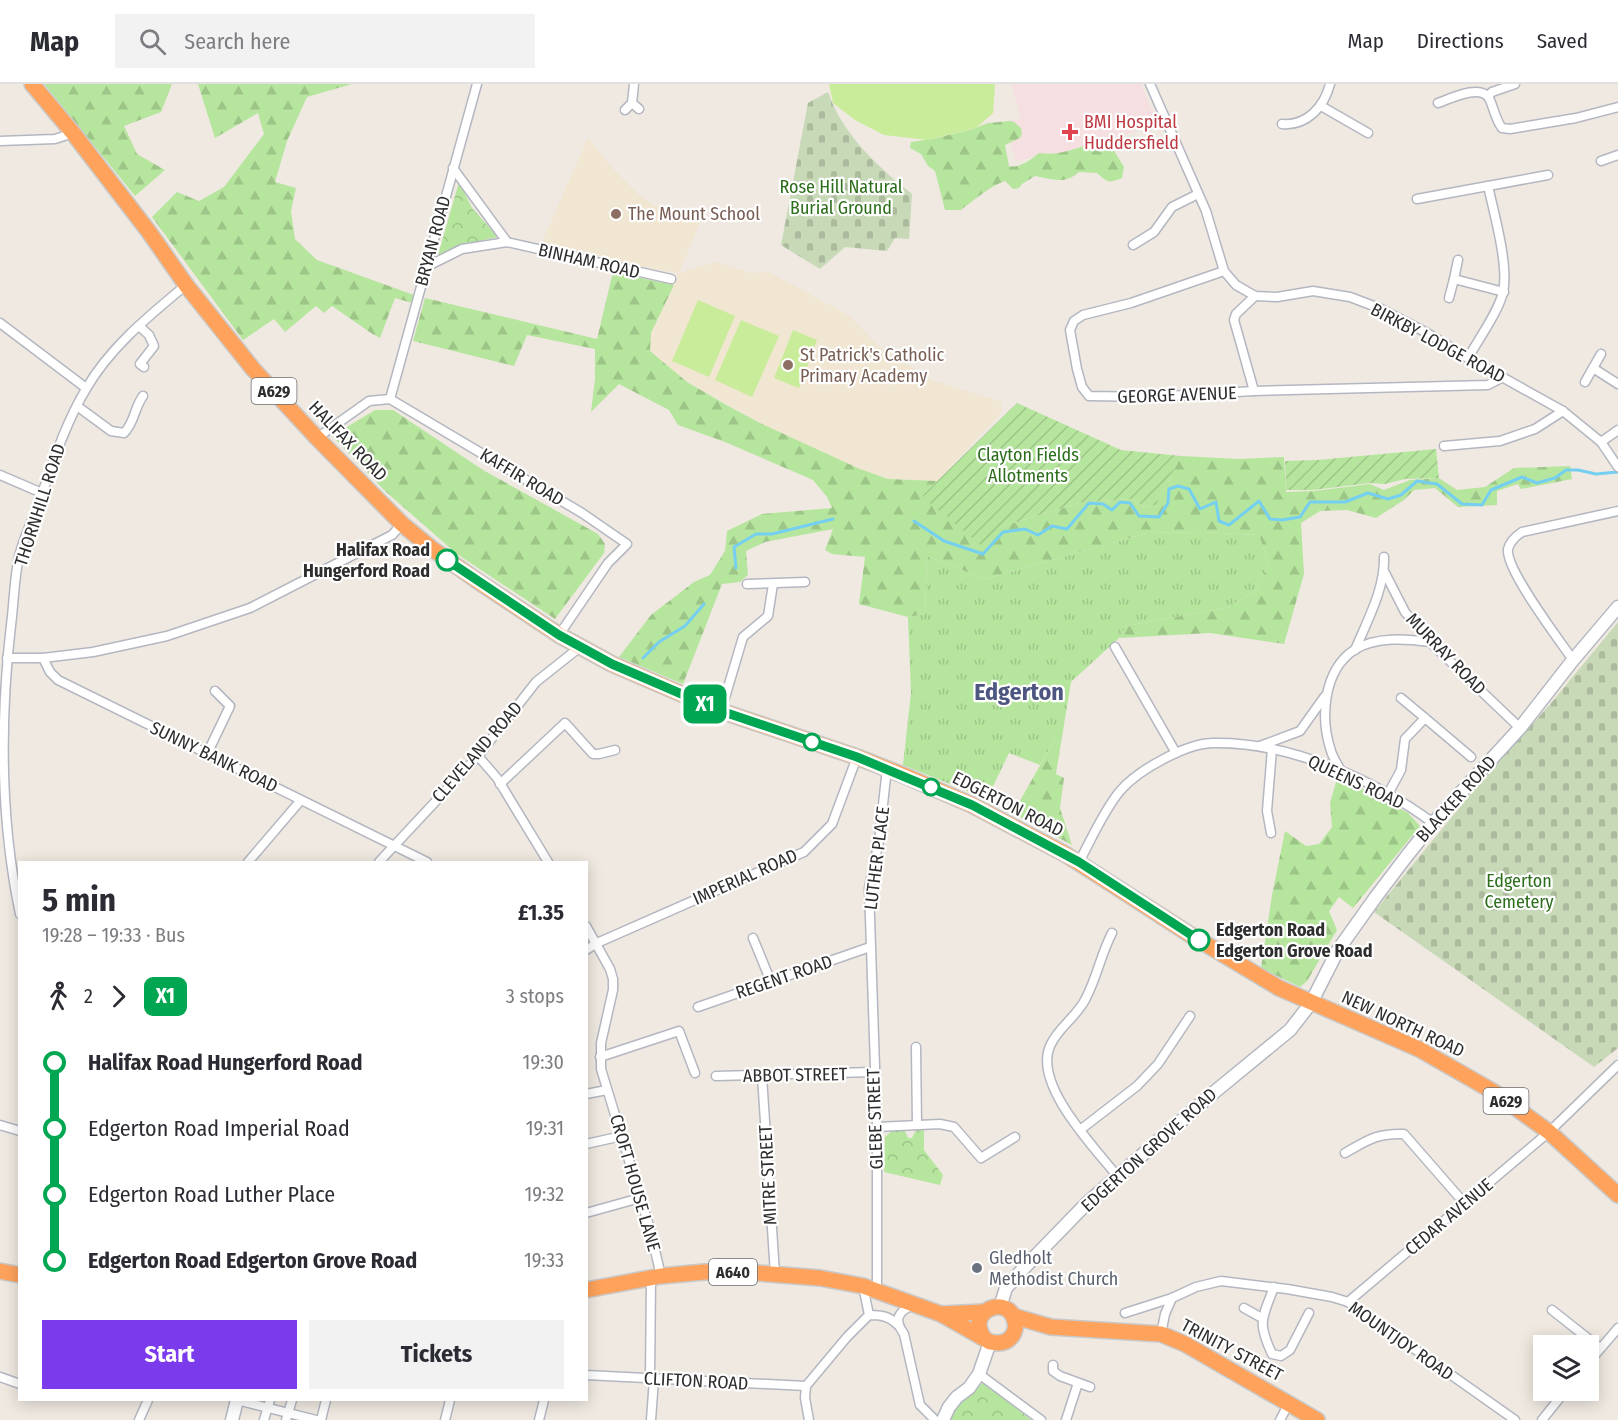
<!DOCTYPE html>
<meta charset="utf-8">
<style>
body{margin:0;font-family:"Fira Sans Condensed",sans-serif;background:#f2f2f3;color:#2b2b33;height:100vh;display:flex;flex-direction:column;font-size:22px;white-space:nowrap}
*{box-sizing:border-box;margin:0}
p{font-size:20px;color:#7c7c81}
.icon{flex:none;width:33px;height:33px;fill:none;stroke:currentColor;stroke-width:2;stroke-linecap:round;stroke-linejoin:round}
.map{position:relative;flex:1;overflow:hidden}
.drawer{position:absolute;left:18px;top:777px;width:570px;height:540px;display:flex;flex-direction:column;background:#fff;border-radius:0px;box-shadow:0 3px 15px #0003}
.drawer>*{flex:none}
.badge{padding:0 12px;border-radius:9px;font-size:21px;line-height:39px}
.buttons{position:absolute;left:1533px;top:1251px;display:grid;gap:12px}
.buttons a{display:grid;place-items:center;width:66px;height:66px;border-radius:0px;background:#fff;box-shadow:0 3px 15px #0003;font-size:30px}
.map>.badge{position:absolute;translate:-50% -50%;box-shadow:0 0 0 3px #fff}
.legs{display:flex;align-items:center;gap:9px;height:66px;padding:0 24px;font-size:20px}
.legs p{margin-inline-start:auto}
.summary{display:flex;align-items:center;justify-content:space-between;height:102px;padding:0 24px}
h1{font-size:33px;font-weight:700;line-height:45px}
.primary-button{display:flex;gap:12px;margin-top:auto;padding:12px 24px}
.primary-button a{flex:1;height:69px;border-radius:0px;background:#7c3aed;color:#fff;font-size:24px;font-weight:700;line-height:69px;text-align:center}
.primary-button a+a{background:#f2f2f3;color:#2b2b33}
ul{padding:0 24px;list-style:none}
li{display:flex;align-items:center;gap:21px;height:66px;font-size:22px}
li i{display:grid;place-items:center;width:9px;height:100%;margin:0 8px;background:currentColor}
li i::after{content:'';width:15px;height:15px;margin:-8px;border:4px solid;border-radius:50%;background:#fff}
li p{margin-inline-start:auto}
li:first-child i{background:linear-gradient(#0000 50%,currentColor 0)}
li:last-child i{background:linear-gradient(currentColor 50%,#0000 0)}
header{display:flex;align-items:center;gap:36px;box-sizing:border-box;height:84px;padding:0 30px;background:#fff;border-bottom:2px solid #e1e1e2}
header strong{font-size:28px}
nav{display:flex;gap:33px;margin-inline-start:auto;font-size:21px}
.search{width:420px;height:54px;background:#f2f2f3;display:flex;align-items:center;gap:15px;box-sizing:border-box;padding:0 21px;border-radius:0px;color:#7c7c81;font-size:22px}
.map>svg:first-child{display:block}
.education{fill:#f0e6d1}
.medical{fill:#f5dfe0}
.grass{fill:url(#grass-tufts)}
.forest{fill:url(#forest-firs)}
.cemetery{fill:url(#cemetery-stones)}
.park{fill:url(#park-crowns)}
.garden{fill:url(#garden-furrows)}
.pitch{fill:#c9ec9a}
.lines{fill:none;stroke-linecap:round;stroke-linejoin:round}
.stream{stroke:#75cff0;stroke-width:3}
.street-casing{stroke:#b4b7c1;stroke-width:11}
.secondary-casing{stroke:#b4b7c1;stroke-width:15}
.highway-casing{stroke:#c9c9c9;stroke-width:18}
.street{stroke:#fff;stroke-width:8}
.secondary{stroke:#fff;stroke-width:12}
.highway{stroke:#ffa35c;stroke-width:15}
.line-1-casing{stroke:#fff;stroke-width:14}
.line-1{stroke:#00a651;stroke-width:9}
.health-dot{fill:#e0444e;stroke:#fff;stroke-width:2}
.education-dot{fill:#8d6e63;stroke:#fff;stroke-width:2}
.stop-1-dot{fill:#fff;stroke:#00a651;stroke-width:3}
.worship-dot{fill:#6b7280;stroke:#fff;stroke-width:2}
.labels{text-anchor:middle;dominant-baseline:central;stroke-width:4.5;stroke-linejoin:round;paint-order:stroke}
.shield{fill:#fff;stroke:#6d6d6d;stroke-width:1.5}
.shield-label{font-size:16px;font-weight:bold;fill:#2e2e2e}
.health-label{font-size:18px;fill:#be3a42;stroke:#fff;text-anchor:start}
.park-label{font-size:18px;fill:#2c6e1b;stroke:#fff}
.education-label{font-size:18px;fill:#785e54;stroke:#fff;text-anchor:start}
.street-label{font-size:18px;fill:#2e2e2e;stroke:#fff}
.stop-label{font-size:18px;font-weight:bold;fill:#2e2e2e;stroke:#fff;text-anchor:end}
.worship-label{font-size:18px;fill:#5b616d;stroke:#fff;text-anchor:start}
.district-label{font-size:24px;font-weight:bold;fill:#4d5680;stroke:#fff}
</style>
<header>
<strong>Map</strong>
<div class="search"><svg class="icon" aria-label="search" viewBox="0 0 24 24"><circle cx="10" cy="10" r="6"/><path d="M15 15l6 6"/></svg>Search here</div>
<nav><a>Map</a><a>Directions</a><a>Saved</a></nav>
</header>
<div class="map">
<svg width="1618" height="1336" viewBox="0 0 1618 1336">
<defs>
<pattern id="grass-tufts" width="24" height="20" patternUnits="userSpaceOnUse" patternTransform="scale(1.5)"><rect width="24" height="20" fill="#b6e59e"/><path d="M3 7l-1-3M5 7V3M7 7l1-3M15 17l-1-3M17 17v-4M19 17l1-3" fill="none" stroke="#9dc588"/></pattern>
<pattern id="forest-firs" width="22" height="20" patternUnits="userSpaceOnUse" patternTransform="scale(1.5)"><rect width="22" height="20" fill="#b6e59e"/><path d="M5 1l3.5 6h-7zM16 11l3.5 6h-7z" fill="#9dc588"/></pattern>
<pattern id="cemetery-stones" width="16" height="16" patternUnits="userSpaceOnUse" patternTransform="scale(1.5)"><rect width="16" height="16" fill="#c8d9b8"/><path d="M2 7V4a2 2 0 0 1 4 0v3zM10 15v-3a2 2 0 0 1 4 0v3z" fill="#acbb9e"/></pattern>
<pattern id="park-crowns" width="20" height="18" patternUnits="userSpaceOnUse" patternTransform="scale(1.5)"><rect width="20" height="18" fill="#b6e59e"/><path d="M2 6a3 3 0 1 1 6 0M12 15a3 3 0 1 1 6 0" fill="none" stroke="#9dc588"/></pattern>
<pattern id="garden-furrows" width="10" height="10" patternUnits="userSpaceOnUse" patternTransform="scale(1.5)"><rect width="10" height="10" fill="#b6e59e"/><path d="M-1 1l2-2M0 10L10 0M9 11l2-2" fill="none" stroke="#9dc588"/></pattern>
</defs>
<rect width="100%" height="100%" fill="#efe9e1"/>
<path class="education" d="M588,54L615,87L637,109L654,121L700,139L679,189L716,178L750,189L769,188L850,232L878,262L931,296L1001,318L1002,328L937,397L888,395L860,385L760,339L687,298L649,267L651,249L674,201L678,189L616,178L541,160Z"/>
<path class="medical" d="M1011,0H1141L1158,39L1048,79L1043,70L1016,77L1005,38L1021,34Z"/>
<path class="grass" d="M1202,448L1259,451L1269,480L1255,507L1226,524L1126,542L1119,554L1071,598L1061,659L1055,655L1040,681L1009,669L987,715L903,681L911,609L908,533L925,530L927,472L985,495L1147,449Z"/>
<g class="forest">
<path d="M44,0H172L161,28L124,42L137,70L165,86L135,112Z"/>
<path d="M198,0H352L307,13L287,57L275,98L296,104L291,127L295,155L317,176L414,211L412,219L395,214L380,254L371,249L332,222L324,229L316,222L285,248L274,235L243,256L152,133L177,108L199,117L224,103L264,50L258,29L215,54Z"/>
<path d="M1010,37L1014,38L1021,44L1022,50L1020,54L1005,61L1009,82C1019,85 1032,75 1039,69C1064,73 1083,60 1107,55L1124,83L1122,94C1107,100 1108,98 1097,89L1079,88C1065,101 1051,95 1035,92L1022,100L1019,104L1013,105L1005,97C990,102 974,116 961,126H945L935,87L928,82L921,70L910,64L911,58L932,55L973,45L988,39Z"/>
<path d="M613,188L674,201L651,249L650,267L687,298L730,323L760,339L860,385L888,395L937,397L922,412L1000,443L1083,418L1131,415L1145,423L1156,421L1181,372L1238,375L1284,373L1286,408L1314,407L1370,400L1384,406L1410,396L1439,394L1457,406L1485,403L1514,384L1570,382L1572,395L1521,405L1518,400L1497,407V421L1458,423L1435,404L1414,406L1404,416L1376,434L1347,426L1320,427L1301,439L1304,490L1284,560L1210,549L1119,554L1126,542L1226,524L1255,507L1269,480L1259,451L1202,448L1147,449L985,495L927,472L925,530L908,533L859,520L865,473L832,470L825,466L833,445L765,458L746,467L748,491L740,498L722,500L683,600L619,573L651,531L694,498L710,491L725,467L727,447L762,430L832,424L827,413L813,396L725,358L678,341L669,326L619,300L591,328L595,295V265L527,251L514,282L413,257L425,214L597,255Z"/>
<path d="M375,326H393L483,386L598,450L605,460L604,469L555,535L457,470L385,407L332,352Z"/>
<path d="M1055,655L1061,659L1056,690L1064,694L1060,724L1072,761L1013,729Z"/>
<path d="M1338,691L1408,729L1420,742L1353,824L1339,813L1329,827L1337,846L1307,897L1300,903L1261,884L1272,811L1285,747L1306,762L1319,760L1332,743L1330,719Z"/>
</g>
<g class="cemetery">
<path d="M828,8C842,50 878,83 912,110L909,155L895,154L887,167L845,163L820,185L781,161L808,19Z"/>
<path d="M1618,538V964L1594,983L1374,828L1473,707L1552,618Z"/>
</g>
<g class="park">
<path d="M459,98L472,124L498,153L461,161L438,171Z"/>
<path d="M893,1046L905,1047L908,1054H912L916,1046H924V1066L943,1091L940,1101L884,1088L885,1053Z"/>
<path d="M984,1298L1031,1336H949C954,1321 971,1308 984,1298Z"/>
</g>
<g class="garden">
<path d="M1017,319L1121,366L1181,372L1156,421L1145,423L1131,415L1083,418L1000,443L982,462L922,412Z"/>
<path d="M1436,365L1439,394L1405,395L1385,400L1370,399L1313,406H1286L1285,377L1318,376Z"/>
</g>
<g class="pitch">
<path d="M829,0H995L993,29L976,44L927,56L884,51L855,36L833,19Z"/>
<path d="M698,216L735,232L709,293L672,277Z"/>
<path d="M741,236L779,252L752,313L715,296Z"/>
<path d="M793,246L817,256L799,304L774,294Z"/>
</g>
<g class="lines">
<g class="stream">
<path d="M914,437L944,457L983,470L1003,448L1025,445L1038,451L1052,442L1067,445L1089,419L1103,420L1112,426L1120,418L1130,419L1139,432L1159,433L1168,419L1169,405L1178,402L1189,405L1200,425L1216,418L1219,437L1229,441L1259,417L1270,435L1282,436L1300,433L1310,418H1345L1368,409L1388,415L1401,411L1417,397L1437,400L1462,420L1482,421L1491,406L1522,393L1537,399L1555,394L1566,386H1578L1596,390L1618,388"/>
<path d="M736,484L734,463L756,450H772L833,435"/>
<path d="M643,574L659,558L685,542L704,520"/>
</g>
<defs>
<g id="street">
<path d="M1150,0L1206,127L1224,187L1236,201L1255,212L1277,213L1313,207L1350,213L1379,224L1427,249L1468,274L1563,327L1601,358L1618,383"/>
<path d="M1488,12L1492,8L1515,0"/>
<path d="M632,19L639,25"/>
<path d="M1438,19C1452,14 1480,0 1489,14C1494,24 1495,35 1502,44L1510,45L1576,34L1618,23"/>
<path d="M1321,22L1368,49"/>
<path d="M625,26L632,19L634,0"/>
<path d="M1282,40C1307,42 1324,23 1330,0"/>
<path d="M0,57L55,55L73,49"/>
<path d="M1601,77L1618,71"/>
<path d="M453,84L507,158"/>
<path d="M1488,102L1548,91"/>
<path d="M1417,115L1488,102C1494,129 1509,182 1503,208C1499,227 1478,256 1468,274"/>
<path d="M1133,161L1154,148L1172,123L1198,110"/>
<path d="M1458,176L1454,195L1504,208"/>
<path d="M426,183L462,165L507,158L671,195"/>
<path d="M1224,187L1131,219L1083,231L1074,237L1070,246L1077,285L1082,303L1089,312L1151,313L1254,307L1488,301L1503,293"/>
<path d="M1449,214L1454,195"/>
<path d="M0,239L86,304"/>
<path d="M139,242L149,251L154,262L140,280L144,283"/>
<path d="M1593,284L1618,300"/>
<path d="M1585,298L1601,270"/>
<path d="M1254,307L1234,236L1236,230L1255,212"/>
<path d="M390,315L477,0"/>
<path d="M77,322L111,347L124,349C135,338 134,324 143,312"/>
<path d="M317,354L369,317L390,315L582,429L627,460L608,479L559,551"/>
<path d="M1601,358L1618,346"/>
<path d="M1444,362L1500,357L1535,345L1563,327"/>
<path d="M0,391L42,409"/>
<path d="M1384,487L1405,528L1433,561L1520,644"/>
<path d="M747,500L805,498"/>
<path d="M1115,563L1176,669"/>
<path d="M1355,566C1367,537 1385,505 1384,473"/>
<path d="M7,574H43L93,568L167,552L250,524L392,451L402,440"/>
<path d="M43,574L50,588L58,596L427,778"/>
<path d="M1573,576C1560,557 1505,485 1508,465C1510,457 1516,452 1522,448L1618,427"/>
<path d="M1401,614L1425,634"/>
<path d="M721,627L743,553L768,532L773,500"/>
<path d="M1260,662L1300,647L1325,612"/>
<path d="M207,670L230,622L215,607"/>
<path d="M478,672L497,694L548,778"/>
<path d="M1341,687C1338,681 1333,674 1331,667C1320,634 1323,587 1354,566C1376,552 1407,555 1431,558"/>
<path d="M500,700L565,639L593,670H599L615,666"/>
<path d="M1388,710L1401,686L1405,655L1425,634L1471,673"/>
<path d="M1271,749L1267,727L1272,665"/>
<path d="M248,778L301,716"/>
<path d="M379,778L478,672L536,598L580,563"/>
<path d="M1079,778C1091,756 1104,726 1120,707C1138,686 1185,660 1212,659C1287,657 1374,695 1433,739"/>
<path d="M20,830C0,735 0,637 11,541C14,519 14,495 19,473C23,454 33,436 39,418C53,379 65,340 86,305C110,263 150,231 186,201"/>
<path d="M586,842L610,885L613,895V906L601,959V985L650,1145L661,1192"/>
<path d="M1112,849C1101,870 1097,893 1086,914C1077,933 1058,943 1050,962C1033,1001 1095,1064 1118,1093"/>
<path d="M753,854L771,898"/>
<path d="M586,866L597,859L804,768L832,740L857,673"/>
<path d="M698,923L870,863"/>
<path d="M916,963L917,1041"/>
<path d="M600,973L679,947L695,989"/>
<path d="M716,992L874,988"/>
<path d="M762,992L775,1190"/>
<path d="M586,1010L607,1006"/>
<path d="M0,1041L20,1047"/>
<path d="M877,1043L940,1040L954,1043L981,1074L1015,1053"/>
<path d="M1080,1046L1137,1002L1158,980L1190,932"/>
<path d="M586,1060L622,1052"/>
<path d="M1345,1069C1368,1056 1377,1049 1404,1050L1465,1120"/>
<path d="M586,1129L640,1114"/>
<path d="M863,1202L869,1231"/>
<path d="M1274,1203C1262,1235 1257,1238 1272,1270L1281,1272L1290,1266L1309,1229"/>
<path d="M877,1207V1043L869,804L879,757L887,684"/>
<path d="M1348,1218L1549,1048L1618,981"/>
<path d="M912,1221C897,1229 894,1236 904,1250L920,1321L935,1336"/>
<path d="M1244,1224L1262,1234"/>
<path d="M1552,1226L1600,1264"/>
<path d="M1125,1229L1172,1214L1196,1203L1221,1197L1287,1205L1332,1213L1348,1218L1515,1336"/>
<path d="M1161,1250L1165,1230L1172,1214"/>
<path d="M1588,1279L1618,1244"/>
<path d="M1053,1281V1287L1060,1292L1090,1303"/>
<path d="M979,1290L1041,1336"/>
<path d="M586,1291L806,1302"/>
<path d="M0,1293L20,1300"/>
<path d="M650,1295L651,1194"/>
<path d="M237,1316L316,1336"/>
<path d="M139,1336L148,1316"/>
<path d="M264,1336L270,1316"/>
<path d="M286,1336L292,1316"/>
<path d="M321,1336L326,1316"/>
<path d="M445,1336L450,1316"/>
<path d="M539,1336L544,1316"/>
<path d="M651,1336L654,1295"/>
<path d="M809,1336L805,1314L806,1302L847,1253L869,1231C881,1231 889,1232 898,1241"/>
<path d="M1066,1336L1078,1299"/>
<path d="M1280,1336L1289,1319"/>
<path d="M1542,1336L1566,1306"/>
</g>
<g id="secondary">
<path d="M1000,1223L1006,1204L1023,1185L1086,1120L1212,1010L1290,946L1311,919L1338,866L1375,814L1406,773L1433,739L1520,644L1573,576L1618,523"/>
<path d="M232,1336L237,1316"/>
<path d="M943,1336L949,1323L957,1313L969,1304L979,1290L990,1258"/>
</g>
<g id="highway">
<path d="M32,0L73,49L149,148L186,201L253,285L317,354L402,440L431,464L479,498L559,551L612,580L721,627L857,673L903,691L972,721L1065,770L1189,850L1279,904L1419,965L1494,1008L1549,1048L1618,1111"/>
<path d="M0,1187L20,1191"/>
<path d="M586,1206L661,1192L704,1188H745L820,1194L863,1202L941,1230L990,1258C999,1260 1007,1259 1012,1252C1015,1248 1016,1242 1015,1238C1010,1209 964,1226 984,1254"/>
<path d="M941,1230L984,1228"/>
<path d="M1013,1232L1051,1243L1161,1250L1185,1260L1317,1336"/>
</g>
</defs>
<use href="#street" class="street-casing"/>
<use href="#secondary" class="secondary-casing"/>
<use href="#highway" class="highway-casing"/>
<use href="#street" class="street"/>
<use href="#secondary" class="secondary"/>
<use href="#highway" class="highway"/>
</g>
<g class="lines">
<defs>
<path id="line-1" d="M447,476L559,551L612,580L721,627L857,673L972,721L1079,778L1199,856"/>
</defs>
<use href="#line-1" class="line-1-casing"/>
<use href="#line-1" class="line-1"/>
</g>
<path class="health-dot" d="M1067 39h6v6h6v6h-6v6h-6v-6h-6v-6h6z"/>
<g class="education-dot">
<circle cx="616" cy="130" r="6"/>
<circle cx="788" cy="281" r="6"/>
</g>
<g class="stop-1-dot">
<circle cx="447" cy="476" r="10"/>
<circle cx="812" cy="658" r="8"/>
<circle cx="931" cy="703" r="8"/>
<circle cx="1199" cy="856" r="10"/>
</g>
<circle class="worship-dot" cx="977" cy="1184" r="6"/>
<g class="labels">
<g class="shield">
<rect x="251.5" y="294" width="45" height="26" rx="4.5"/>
<rect x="1483.5" y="1004" width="45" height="26" rx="4.5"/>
<rect x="709" y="1175" width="48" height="26" rx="4.5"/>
</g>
<g class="shield-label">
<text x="274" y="307">A629</text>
<text x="1506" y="1017">A629</text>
<text x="733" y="1188">A640</text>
</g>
<g class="health-label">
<text x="1084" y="38">BMI Hospital<tspan x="1084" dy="21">Huddersfield</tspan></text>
</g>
<g class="park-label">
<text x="841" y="103">Rose Hill Natural<tspan x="841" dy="21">Burial Ground</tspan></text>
<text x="1028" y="371">Clayton Fields<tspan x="1028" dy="21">Allotments</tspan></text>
<text x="1519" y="797">Edgerton<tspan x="1519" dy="21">Cemetery</tspan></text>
</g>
<g class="education-label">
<text x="628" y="130">The Mount School</text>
<text x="800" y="271">St Patrick's Catholic<tspan x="800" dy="21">Primary Academy</tspan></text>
</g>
<g class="street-label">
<text transform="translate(433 157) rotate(-75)">BRYAN ROAD</text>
<text transform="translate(589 177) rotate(13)">BINHAM ROAD</text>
<text transform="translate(1438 259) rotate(28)">BIRKBY LODGE ROAD</text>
<text transform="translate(1177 311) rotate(-2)">GEORGE AVENUE</text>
<text transform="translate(348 357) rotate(46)">HALIFAX ROAD</text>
<text transform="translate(522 393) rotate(31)">KAFFIR ROAD</text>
<text transform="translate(40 421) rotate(-72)">THORNHILL ROAD</text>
<text transform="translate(1446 570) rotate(46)">MURRAY ROAD</text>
<text transform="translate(477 668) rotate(-49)">CLEVELAND ROAD</text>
<text transform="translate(214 673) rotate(26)">SUNNY BANK ROAD</text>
<text transform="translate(1356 698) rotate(25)">QUEENS ROAD</text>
<text transform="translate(1456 715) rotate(-48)">BLACKER ROAD</text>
<text transform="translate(1008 720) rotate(27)">EDGERTON ROAD</text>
<text transform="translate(877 774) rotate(-83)">LUTHER PLACE</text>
<text transform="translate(745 793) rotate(-24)">IMPERIAL ROAD</text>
<text transform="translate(784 893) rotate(-19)">REGENT ROAD</text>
<text transform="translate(1403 940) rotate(25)">NEW NORTH ROAD</text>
<text transform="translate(795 991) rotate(-1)">ABBOT STREET</text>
<text transform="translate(875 1035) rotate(-92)">GLEBE STREET</text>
<text transform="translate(1149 1066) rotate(-42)">EDGERTON GROVE ROAD</text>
<text transform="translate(768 1091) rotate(-93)">MITRE STREET</text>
<text transform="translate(635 1099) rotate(74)">CROFT HOUSE LANE</text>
<text transform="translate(1449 1133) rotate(-40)">CEDAR AVENUE</text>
<text transform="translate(1401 1257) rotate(35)">MOUNTJOY ROAD</text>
<text transform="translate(1232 1266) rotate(28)">TRINITY STREET</text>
<text transform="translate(696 1297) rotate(3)">CLIFTON ROAD</text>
</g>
<g class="stop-label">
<text x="430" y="466">Halifax Road<tspan x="430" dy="21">Hungerford Road</tspan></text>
<text x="1216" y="846" text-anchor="start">Edgerton Road<tspan x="1216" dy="21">Edgerton Grove Road</tspan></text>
</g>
<g class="worship-label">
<text x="989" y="1174">Gledholt<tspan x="989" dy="21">Methodist Church</tspan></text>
</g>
<g class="district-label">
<text x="1019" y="608">Edgerton</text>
</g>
</g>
</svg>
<div class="buttons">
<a><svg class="icon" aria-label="layers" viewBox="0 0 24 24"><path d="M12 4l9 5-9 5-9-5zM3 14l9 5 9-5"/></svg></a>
</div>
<b class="badge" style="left:705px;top:620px;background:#00a651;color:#fff">X1</b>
<section class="drawer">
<div class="summary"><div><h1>5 min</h1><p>19:28 – 19:33 · Bus</p></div><b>£1.35</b></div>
<div class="legs"><svg class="icon" aria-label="walk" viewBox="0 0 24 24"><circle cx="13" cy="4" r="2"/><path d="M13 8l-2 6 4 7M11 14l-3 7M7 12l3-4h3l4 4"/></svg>2<svg class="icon" aria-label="forward" viewBox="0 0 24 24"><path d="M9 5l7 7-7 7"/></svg><b class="badge" style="background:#00a651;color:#fff">X1</b><p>3 stops</p></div>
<ul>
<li><i style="color:#00a651"></i><b>Halifax Road Hungerford Road</b><p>19:30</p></li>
<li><i style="color:#00a651"></i><span>Edgerton Road Imperial Road</span><p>19:31</p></li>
<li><i style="color:#00a651"></i><span>Edgerton Road Luther Place</span><p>19:32</p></li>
<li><i style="color:#00a651"></i><b>Edgerton Road Edgerton Grove Road</b><p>19:33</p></li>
</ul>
<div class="primary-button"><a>Start</a><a>Tickets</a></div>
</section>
</div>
